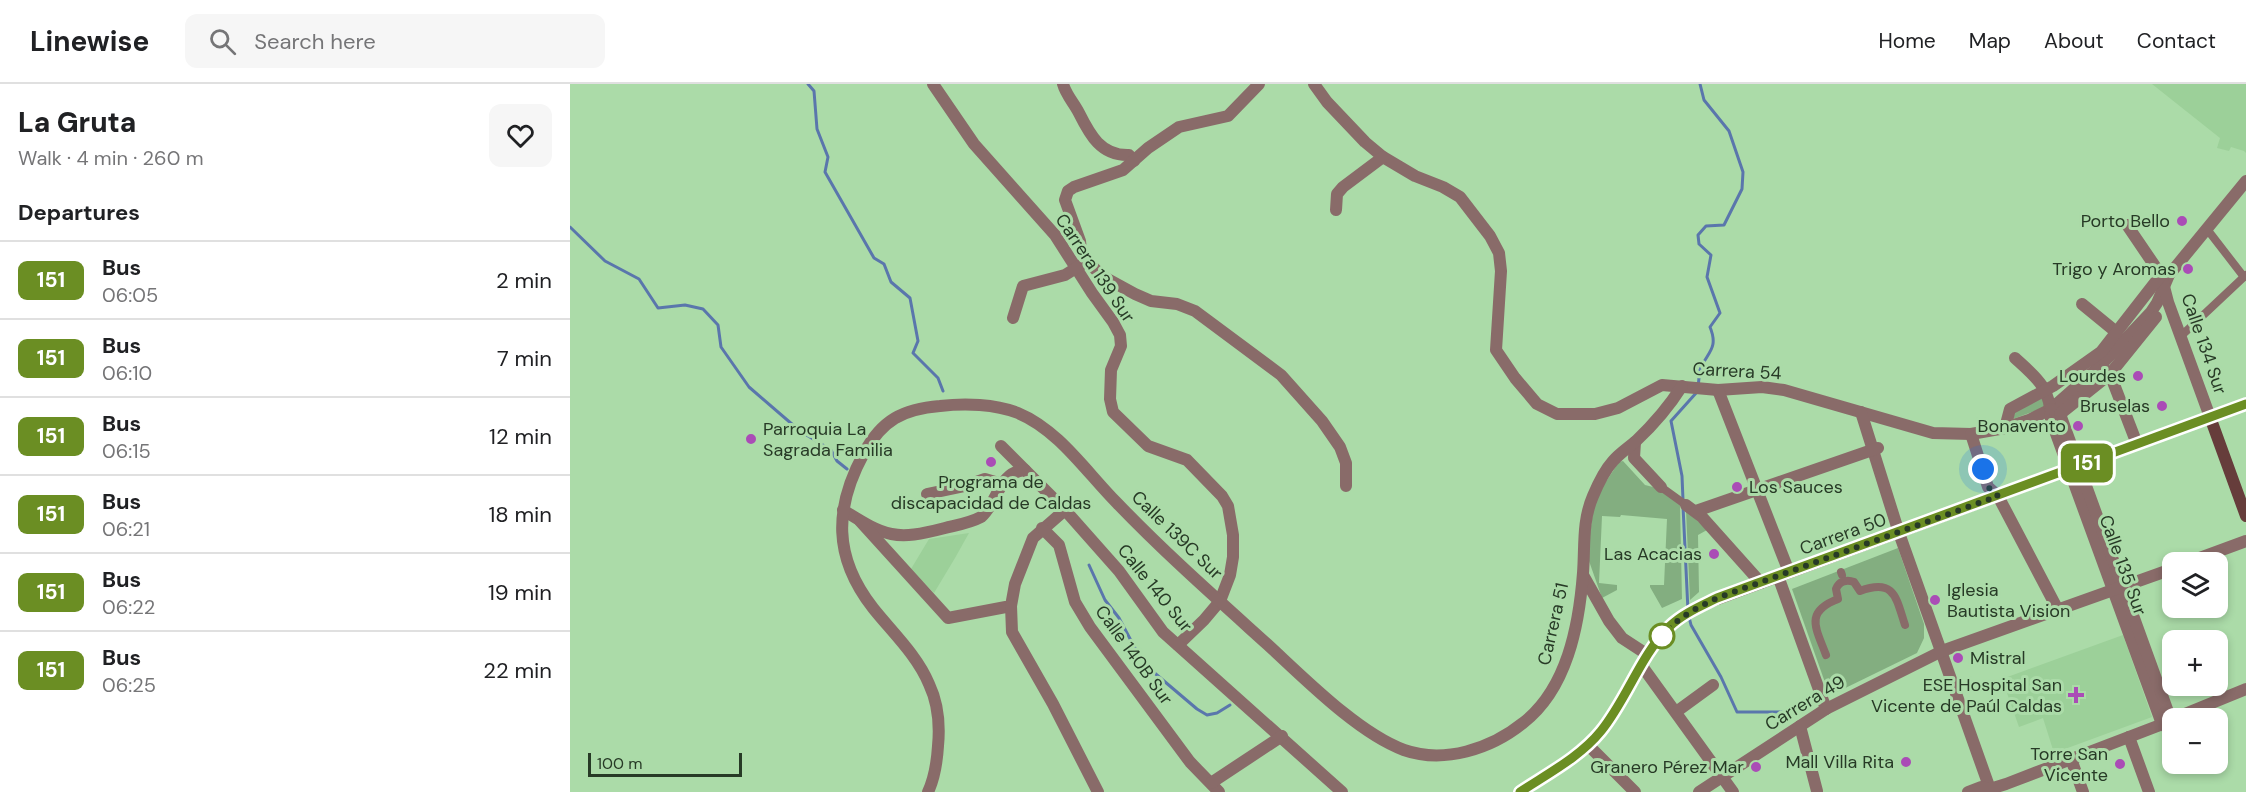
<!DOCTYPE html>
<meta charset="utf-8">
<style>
body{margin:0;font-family:"DM Sans",sans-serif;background:#f6f6f6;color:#202124;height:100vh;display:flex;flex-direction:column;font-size:22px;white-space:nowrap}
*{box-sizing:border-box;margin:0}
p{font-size:20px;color:#757577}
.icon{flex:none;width:33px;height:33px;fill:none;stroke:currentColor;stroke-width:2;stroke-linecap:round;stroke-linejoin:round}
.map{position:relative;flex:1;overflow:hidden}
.sheet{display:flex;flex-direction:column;background:#fff;width:570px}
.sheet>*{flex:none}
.badge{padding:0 12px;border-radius:9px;font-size:21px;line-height:39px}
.controls{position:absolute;left:1592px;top:468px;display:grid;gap:12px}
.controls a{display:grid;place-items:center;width:66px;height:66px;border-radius:12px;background:#fff;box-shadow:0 3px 9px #0003;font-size:30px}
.scale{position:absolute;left:18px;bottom:15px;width:154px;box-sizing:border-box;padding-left:6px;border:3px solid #273a26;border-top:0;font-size:16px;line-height:21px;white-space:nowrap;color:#273a26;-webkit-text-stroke:4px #abdba8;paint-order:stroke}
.you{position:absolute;width:30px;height:30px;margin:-15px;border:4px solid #fff;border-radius:50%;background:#1a73e8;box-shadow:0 0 0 9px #1a73e833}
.map>.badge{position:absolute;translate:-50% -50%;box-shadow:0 0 0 3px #fff}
h2{padding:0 18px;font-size:22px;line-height:54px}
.round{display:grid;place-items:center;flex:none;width:63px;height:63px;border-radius:12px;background:#f6f6f6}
.headline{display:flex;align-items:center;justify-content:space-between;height:102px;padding:0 18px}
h1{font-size:28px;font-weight:800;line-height:45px}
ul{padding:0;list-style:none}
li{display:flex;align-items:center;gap:18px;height:78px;padding:0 18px;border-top:2px solid #e0e0e0}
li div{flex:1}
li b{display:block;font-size:22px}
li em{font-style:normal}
li .badge{min-width:66px;font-weight:700;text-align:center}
header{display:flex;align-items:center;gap:36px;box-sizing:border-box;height:84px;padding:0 30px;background:#fff;border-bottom:2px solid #e0e0e0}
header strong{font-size:28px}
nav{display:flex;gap:33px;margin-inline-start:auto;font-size:21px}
.search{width:420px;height:54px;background:#f6f6f6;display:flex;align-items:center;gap:15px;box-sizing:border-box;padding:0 21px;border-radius:12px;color:#757577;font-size:22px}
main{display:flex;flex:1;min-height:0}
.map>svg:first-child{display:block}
.built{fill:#9cd099}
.green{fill:#83ae80}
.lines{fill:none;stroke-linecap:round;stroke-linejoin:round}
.stream{stroke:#5a76ac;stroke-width:3}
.pedestrian{stroke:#896b69;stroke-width:8}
.minor{stroke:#896b69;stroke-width:12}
.secondary{stroke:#663d3b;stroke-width:12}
.line-casing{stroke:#fff;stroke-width:14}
.line{stroke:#6b8e23;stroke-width:9}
.walk{stroke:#273a26;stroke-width:6;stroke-dasharray:0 10.8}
.poi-dot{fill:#aa4cb6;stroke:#abdba8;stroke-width:2}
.stop-dot{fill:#fff;stroke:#6b8e23;stroke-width:3}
.labels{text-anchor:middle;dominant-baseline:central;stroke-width:6;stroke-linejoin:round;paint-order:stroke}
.poi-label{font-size:18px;fill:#273a26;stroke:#abdba8;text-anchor:end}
.street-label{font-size:18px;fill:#273a26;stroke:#abdba8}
</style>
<header>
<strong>Linewise</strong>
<div class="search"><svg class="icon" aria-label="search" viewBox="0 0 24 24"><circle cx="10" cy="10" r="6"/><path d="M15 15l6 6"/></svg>Search here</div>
<nav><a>Home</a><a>Map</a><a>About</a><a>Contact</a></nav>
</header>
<main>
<section class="sheet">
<div class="headline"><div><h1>La Gruta</h1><p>Walk · 4 min · 260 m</p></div><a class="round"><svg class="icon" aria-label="heart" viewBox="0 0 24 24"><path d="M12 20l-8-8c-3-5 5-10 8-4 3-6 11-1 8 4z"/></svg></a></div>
<h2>Departures</h2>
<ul>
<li><span class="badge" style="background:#6b8e23;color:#fff">151</span><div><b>Bus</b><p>06:05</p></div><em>2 min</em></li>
<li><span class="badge" style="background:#6b8e23;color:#fff">151</span><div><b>Bus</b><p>06:10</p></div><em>7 min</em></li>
<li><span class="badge" style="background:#6b8e23;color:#fff">151</span><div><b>Bus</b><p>06:15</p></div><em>12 min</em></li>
<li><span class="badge" style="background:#6b8e23;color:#fff">151</span><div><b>Bus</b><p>06:21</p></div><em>18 min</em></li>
<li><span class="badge" style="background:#6b8e23;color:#fff">151</span><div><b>Bus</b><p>06:22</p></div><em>19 min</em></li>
<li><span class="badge" style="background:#6b8e23;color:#fff">151</span><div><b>Bus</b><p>06:25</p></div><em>22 min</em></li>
</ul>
</section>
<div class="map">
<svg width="1676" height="708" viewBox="0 0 1676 708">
<rect width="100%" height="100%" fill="#abdba8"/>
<g class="built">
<path d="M1582,0H1676V69L1674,67L1661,63L1659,67L1647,64L1650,54Z"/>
<path d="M399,449L385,474L364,509L341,485L359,455Z"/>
<path d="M1553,551L1582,633L1484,669L1473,634L1449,643L1432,595Z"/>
</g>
<g class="green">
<path d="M1472,314L1475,323L1443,335L1445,328Z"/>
<path d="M1053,377L1075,401L1091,405L1110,420L1112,515L1092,524L1080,503V501H1094L1097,435L1051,431L1050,433L1032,432L1029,499L1047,501V506L1032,514L1019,477L1018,463L1025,414L1049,378Z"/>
<path d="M1116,426L1137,446L1128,451L1129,508L1120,516Z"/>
<path d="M1328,464L1354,540V554L1347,569L1263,610L1258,607L1222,505Z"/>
</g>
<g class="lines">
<g class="stream">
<path d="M238,0L244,7L247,45L258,73L255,88L304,174L314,180L321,198L340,214L348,257L343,269L368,294L373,307"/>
<path d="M0,143L35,177L69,195L88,224L115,221L133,225L148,241L151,263L179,303L230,347L261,366L267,377L277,385"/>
<path d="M1128,302C1129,297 1129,291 1130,286C1137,268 1149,265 1140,243L1150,229L1137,193L1141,171L1129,160L1128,151L1136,142L1154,141L1172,105L1173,88L1159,47L1134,16L1130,0"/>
<path d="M1113,416L1112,392L1101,337L1127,308"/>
<path d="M339,419L358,415"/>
<path d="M1113,422L1118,527"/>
<path d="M519,481L535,516L549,534L566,566L581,586L627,625L637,631L647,629L660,621"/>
<path d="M1119,533L1121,541L1151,593L1167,628H1223"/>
</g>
<g class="pedestrian">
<path d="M1640,149L1674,193"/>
<path d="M1611,252L1676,191"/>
<path d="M1091,403L1116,421"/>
<path d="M1271,488L1272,491"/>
<path d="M1256,571C1246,544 1234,528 1268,515L1266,505C1269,497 1277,495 1284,498L1290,507C1325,494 1326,514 1335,541"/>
</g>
<g class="minor">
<path d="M363,0L404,60L485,151L522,209L543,238L550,251L551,262L541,286L540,315L543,328L578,362L617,376L652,412L658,422L663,451V473L660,491L650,517L634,536L608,561"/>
<path d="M493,0C496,11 504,19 509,29C520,51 531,72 559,71L564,77"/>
<path d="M689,0L658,32L609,43L578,64L553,86L504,103L498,107L495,116L510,157L511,166L517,177L532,192L565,210L581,217L607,220L625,227L711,291L752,337L770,363L776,379V402"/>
<path d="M744,0L757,18L795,58L813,73L845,92L873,103L890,113L920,152L929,169L931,187L926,266L945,294L967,320L987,330H1025L1048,324L1092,301L1148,306L1192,303L1214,306L1363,349L1401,350L1435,344L1459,336L1481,325L1531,281L1581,228L1587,219L1599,191L1676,97"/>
<path d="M766,126L767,110L773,103L813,73"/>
<path d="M1557,141L1591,191L1598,218L1640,333"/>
<path d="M1512,220L1545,247"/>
<path d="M443,234L453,202L495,191L511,181"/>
<path d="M1445,274C1466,293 1481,304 1481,336L1592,640L1600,646"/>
<path d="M1534,285L1540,290L1567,360"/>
<path d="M1148,306L1219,488"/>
<path d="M1481,325L1490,330L1601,636L1602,650"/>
<path d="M1291,328L1329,449L1420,705"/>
<path d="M1490,330L1540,290L1586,233"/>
<path d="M1435,344L1440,325L1483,302L1531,268L1591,191"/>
<path d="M1401,350L1418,403L1428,412L1488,526"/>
<path d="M1065,358L1064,374L1091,403"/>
<path d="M431,362L495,426L549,487L593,548L772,708"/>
<path d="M357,410L395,402L415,395L432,400"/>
<path d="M1116,421L1132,433L1191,499"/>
<path d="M273,426C316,453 325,457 375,444C387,441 400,439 411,433C428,419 428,388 455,386"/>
<path d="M1126,427L1308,364"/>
<path d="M290,437L378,534L441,522L445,500L463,454L495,426"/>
<path d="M472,444L489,461L505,518L520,543L620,678L649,708"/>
<path d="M1619,478L1676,457"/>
<path d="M1013,491L1039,537L1052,554L1078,571"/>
<path d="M1208,492L1256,625"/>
<path d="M441,522L442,548L483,620L528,708"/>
<path d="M1072,582L1163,708"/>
<path d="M1106,628L1143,601"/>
<path d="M1605,634L1676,605"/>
<path d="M1230,642L1247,707"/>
<path d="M1559,653L1579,708"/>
<path d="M1018,661L1065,708"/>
<path d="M1501,675L1513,708"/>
<path d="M1613,680L1614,684"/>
<path d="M641,699L712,652"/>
<path d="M358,708C365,693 367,678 368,662C370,641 368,619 359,600C347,571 322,548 303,524C263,473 264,424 294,369C312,336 333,325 370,322C395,319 425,320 448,329C489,346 517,389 547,419C595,469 646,514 697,560C734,594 788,649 834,666C874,680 921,665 953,639C997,605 1009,542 1013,489C1015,463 1012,437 1023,412C1028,400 1034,387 1043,377C1050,369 1058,364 1066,357C1083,341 1100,321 1112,302"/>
<path d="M1129,708L1256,625L1372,567L1602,485"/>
<path d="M1398,708L1411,703L1420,705L1436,700L1598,638"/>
</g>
<g class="secondary">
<path d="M1640,333L1676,432"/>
<path d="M950,708C977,690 1010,673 1031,647C1057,615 1070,572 1099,543C1112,530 1131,522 1147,515L1676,320"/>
</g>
</g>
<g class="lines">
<defs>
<path id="line" d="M950,708C977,690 1010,673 1031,647C1057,615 1070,572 1099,543C1112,530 1131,522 1147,514L1676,320"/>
</defs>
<use href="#line" class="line-casing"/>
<use href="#line" class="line"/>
<path class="walk" d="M1092,552C1106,534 1127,524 1147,514L1428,412L1418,403L1413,385"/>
</g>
<g class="poi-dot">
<circle cx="1612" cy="137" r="6"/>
<circle cx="1618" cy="185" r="6"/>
<circle cx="1568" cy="292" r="6"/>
<circle cx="1592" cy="322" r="6"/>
<circle cx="1508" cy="342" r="6"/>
<circle cx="181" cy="355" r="6"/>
<circle cx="421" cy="378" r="6"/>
<circle cx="1167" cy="403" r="6"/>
<circle cx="1144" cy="470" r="6"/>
<circle cx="1365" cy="516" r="6"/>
<circle cx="1388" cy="574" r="6"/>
<path d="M1503 602h6v6h6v6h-6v6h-6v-6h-6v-6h6z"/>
<circle cx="1336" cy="678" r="6"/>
<circle cx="1550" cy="680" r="6"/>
<circle cx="1186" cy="683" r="6"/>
</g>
<circle class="stop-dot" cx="1092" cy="552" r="12"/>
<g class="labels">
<g class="poi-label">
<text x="1600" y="137">Porto Bello</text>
<text x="1606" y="185">Trigo y Aromas</text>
<text x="1556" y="292">Lourdes</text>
<text x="1580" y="322">Bruselas</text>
<text x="1496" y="342">Bonavento</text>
<text x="193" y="345" text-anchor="start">Parroquia La<tspan x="193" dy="21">Sagrada Familia</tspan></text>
<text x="421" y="398" text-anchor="middle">Programa de<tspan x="421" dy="21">discapacidad de Caldas</tspan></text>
<text x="1179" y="403" text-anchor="start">Los Sauces</text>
<text x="1132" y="470">Las Acacias</text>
<text x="1377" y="506" text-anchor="start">Iglesia<tspan x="1377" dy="21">Bautista Vision</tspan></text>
<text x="1400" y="574" text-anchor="start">Mistral</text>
<text x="1492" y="601">ESE Hospital San<tspan x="1492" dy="21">Vicente de Paúl Caldas</tspan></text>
<text x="1538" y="670">Torre San<tspan x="1538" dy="21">Vicente</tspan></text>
<text x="1324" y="678">Mall Villa Rita</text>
<text x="1174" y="683">Granero Pérez Mar</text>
</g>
<g class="street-label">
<text transform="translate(525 184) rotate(56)">Carrera 139 Sur</text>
<text transform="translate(1634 260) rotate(71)">Calle 134 Sur</text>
<text transform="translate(1167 287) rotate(3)">Carrera 54</text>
<text transform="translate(1273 450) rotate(-20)">Carrera 50</text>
<text transform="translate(607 451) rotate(44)">Calle 139C Sur</text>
<text transform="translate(1553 481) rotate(70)">Calle 135 Sur</text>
<text transform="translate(585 504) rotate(51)">Calle 140 Sur</text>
<text transform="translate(983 540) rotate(-77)">Carrera 51</text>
<text transform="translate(564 571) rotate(54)">Calle 140B Sur</text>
<text transform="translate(1235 619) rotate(-31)">Carrera 49</text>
</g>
</g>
</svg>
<div class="controls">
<a><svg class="icon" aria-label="layers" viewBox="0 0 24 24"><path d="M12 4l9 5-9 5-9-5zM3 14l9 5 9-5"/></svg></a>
<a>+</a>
<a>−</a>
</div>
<div class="scale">100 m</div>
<div class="you" style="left:1413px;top:385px"></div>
<b class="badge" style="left:1517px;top:379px;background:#6b8e23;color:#fff">151</b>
</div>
</main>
